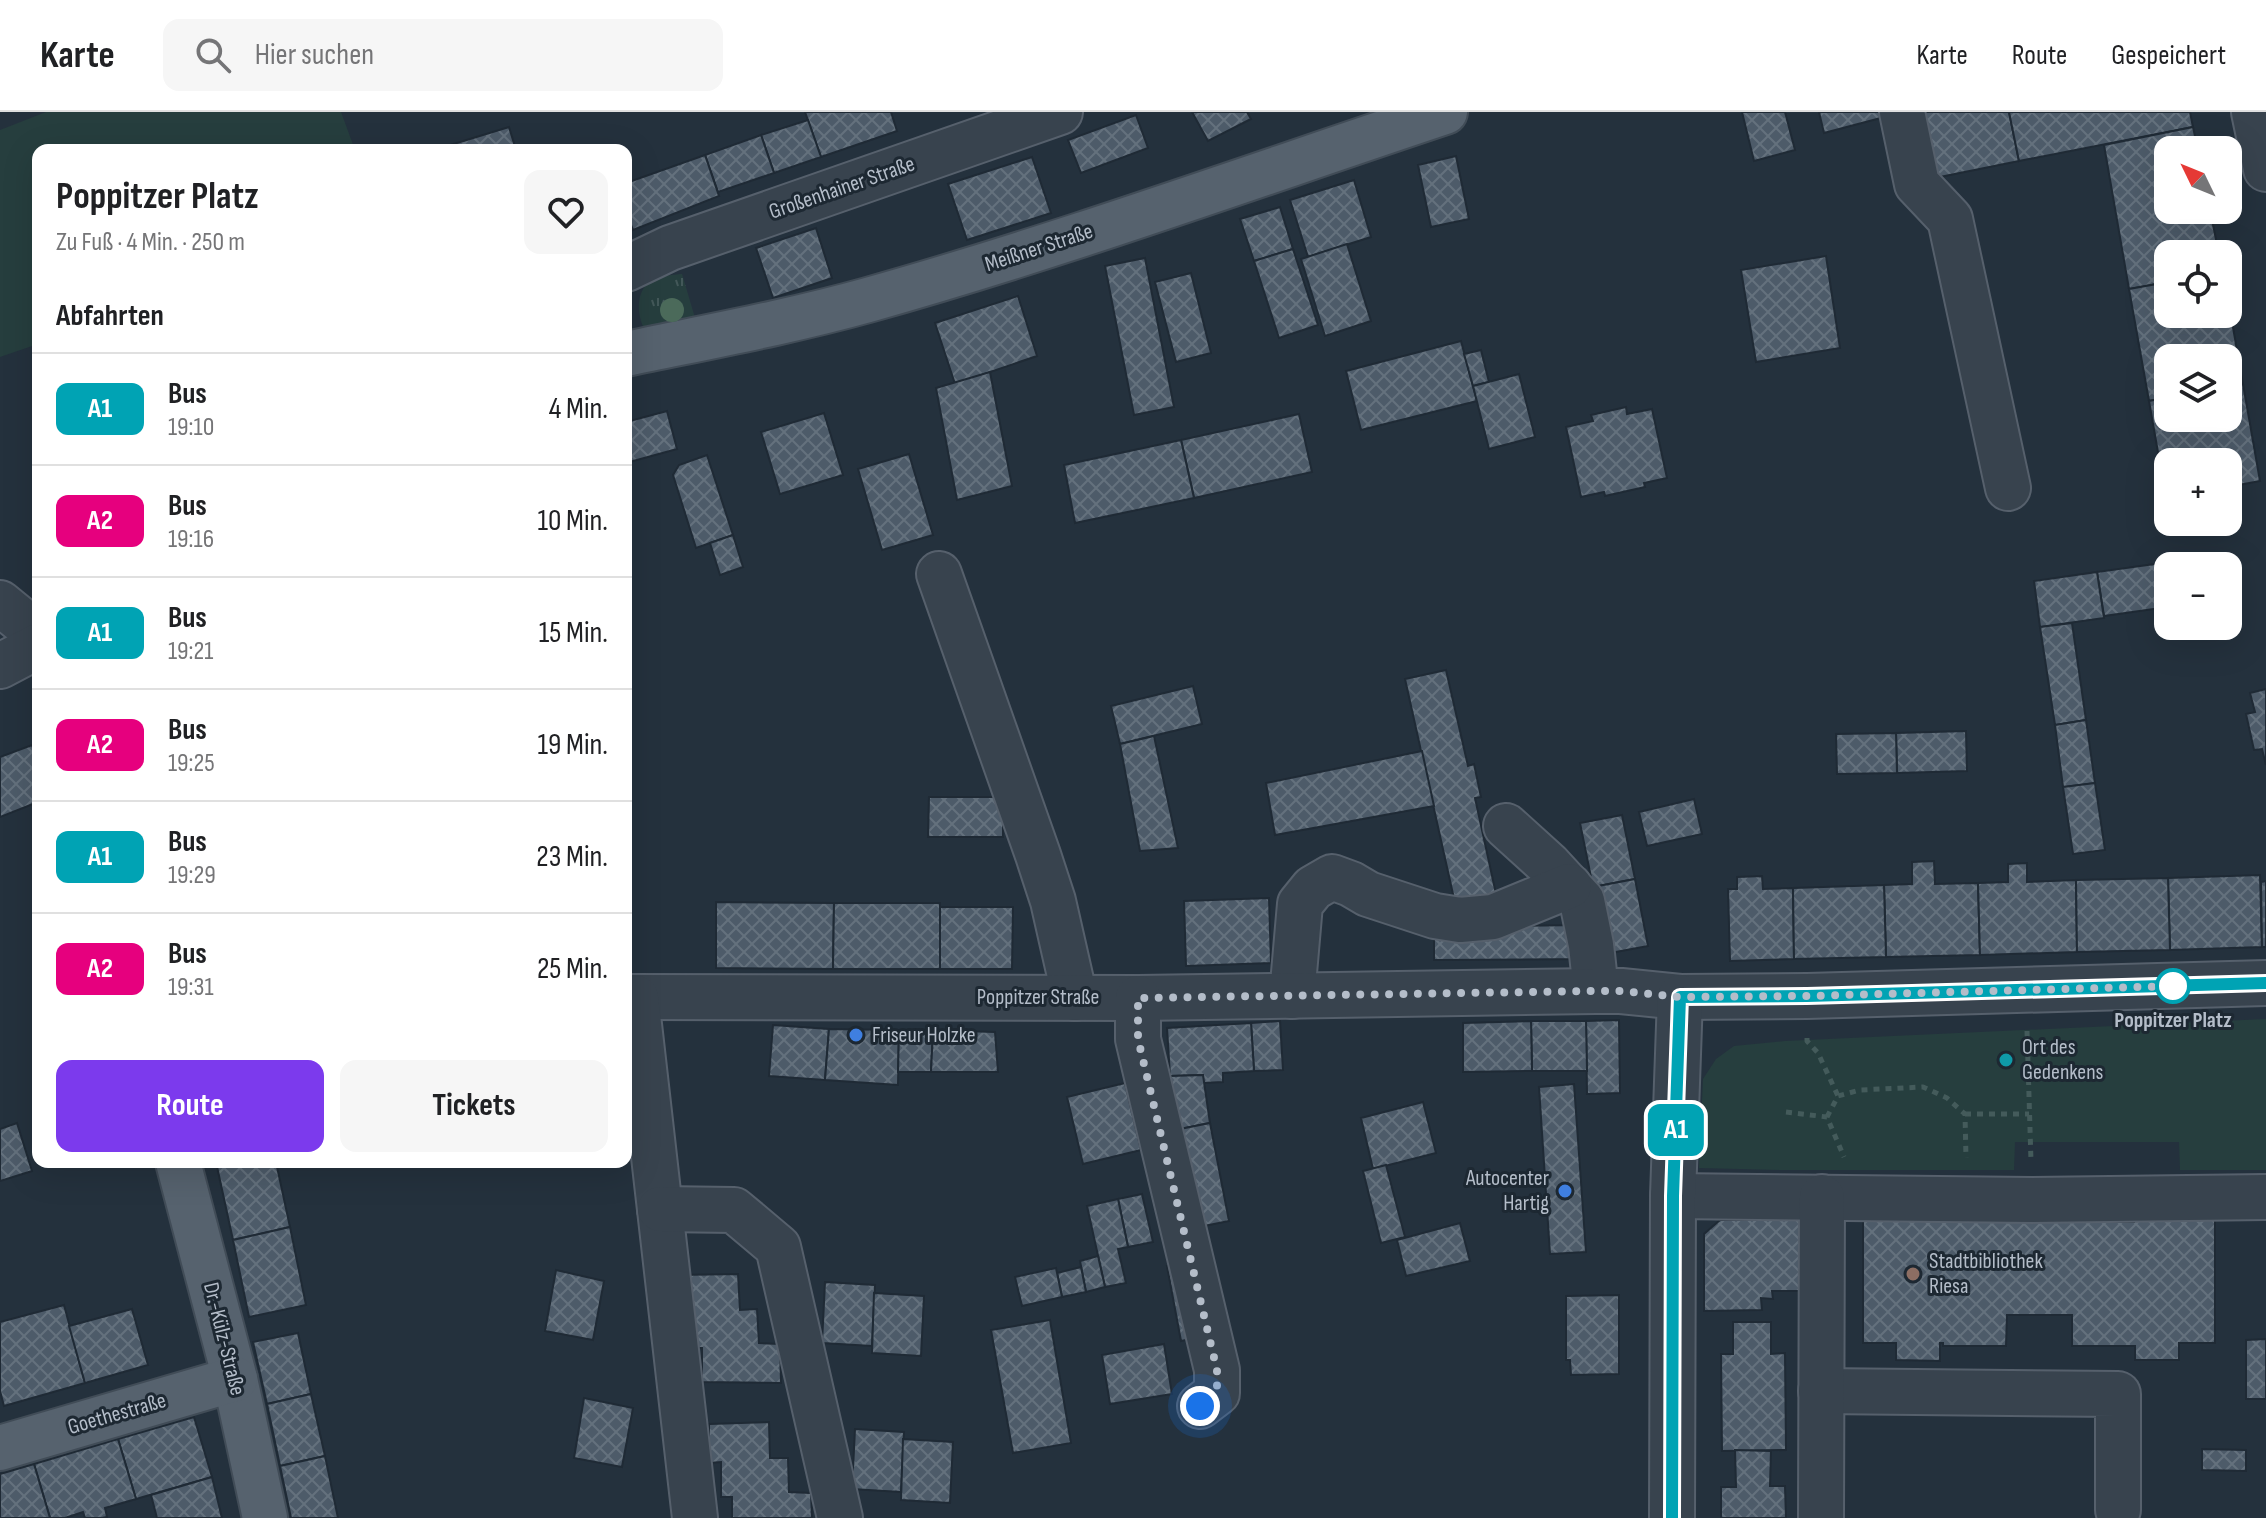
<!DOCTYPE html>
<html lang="de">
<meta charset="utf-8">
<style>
body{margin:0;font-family:"Sofia Sans Condensed",sans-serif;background:#f6f6f6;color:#202124;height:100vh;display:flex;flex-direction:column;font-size:30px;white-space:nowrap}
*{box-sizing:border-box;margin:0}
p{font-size:26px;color:#757577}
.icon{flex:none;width:44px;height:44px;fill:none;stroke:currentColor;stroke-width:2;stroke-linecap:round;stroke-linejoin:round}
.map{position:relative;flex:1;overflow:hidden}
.details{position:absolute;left:32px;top:32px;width:600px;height:1024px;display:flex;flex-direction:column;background:#fff;border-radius:16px;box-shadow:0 8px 32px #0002}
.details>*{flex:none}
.badge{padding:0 16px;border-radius:12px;font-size:28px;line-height:52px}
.needle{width:52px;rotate:313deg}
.controls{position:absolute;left:2154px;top:24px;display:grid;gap:16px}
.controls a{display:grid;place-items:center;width:88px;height:88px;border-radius:16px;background:#fff;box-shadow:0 8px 32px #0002;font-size:40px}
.you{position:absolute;width:40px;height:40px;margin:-20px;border:6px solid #fff;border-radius:50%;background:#1a73e8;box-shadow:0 0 0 12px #1a73e833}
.map>.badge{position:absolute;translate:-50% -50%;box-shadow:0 0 0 4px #fff}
h2{padding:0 24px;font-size:30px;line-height:72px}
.round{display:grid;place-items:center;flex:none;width:84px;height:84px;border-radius:16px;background:#f6f6f6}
.headline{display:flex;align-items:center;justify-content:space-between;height:136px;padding:0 24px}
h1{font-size:38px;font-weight:700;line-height:60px}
.button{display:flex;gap:16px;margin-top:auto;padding:16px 24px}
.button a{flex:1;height:92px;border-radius:16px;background:#7c3aed;color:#fff;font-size:32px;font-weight:700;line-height:92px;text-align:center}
.button a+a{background:#f6f6f6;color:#202124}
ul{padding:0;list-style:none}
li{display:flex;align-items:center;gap:24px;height:112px;padding:0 24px;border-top:2px solid #e0e0e0}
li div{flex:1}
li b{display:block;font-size:30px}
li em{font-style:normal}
li .badge{min-width:88px;font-weight:700;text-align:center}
header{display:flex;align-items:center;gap:48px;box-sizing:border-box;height:112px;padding:0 40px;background:#fff;border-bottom:2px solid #e0e0e0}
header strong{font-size:38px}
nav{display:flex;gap:44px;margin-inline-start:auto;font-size:28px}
.search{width:560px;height:72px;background:#f6f6f6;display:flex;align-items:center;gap:20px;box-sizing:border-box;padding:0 28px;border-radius:16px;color:#757577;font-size:30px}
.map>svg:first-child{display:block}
.grass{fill:url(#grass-tufts)}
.park{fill:#263e3e}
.building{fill:url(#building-cross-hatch);stroke:#1f2a35;stroke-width:2}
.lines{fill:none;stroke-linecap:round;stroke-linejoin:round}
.minor-casing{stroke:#56606c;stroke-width:48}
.major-casing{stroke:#414c57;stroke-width:48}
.path{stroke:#445b5b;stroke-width:5;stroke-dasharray:6 6;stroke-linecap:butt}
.minor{stroke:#38434e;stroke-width:44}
.major{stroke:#56626e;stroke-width:44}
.tree{fill:#4b6a5a}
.line-casing{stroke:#fff;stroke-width:18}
.line{stroke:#00a3b4;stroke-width:12}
.walk{stroke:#b4bdc9;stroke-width:8;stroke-dasharray:0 14.4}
.stop-dot{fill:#fff;stroke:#00a3b4;stroke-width:4}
.shop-dot{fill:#3f7fe0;stroke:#1d2832;stroke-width:3}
.culture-dot{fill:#0f9aa8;stroke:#1d2832;stroke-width:3}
.education-dot{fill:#8d6e63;stroke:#1d2832;stroke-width:3}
.labels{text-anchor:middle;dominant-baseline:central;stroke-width:6;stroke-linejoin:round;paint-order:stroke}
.street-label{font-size:22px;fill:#b4bdc9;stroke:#1d2832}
.stop-label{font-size:22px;font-weight:bold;fill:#b4bdc9;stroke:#1d2832}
.poi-label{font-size:22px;fill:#b4bdc9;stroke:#1d2832;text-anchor:start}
</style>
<header>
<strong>Karte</strong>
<div class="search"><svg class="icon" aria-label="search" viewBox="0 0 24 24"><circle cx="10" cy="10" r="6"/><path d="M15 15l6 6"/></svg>Hier suchen</div>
<nav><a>Karte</a><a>Route</a><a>Gespeichert</a></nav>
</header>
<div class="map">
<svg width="2266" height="1406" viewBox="0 0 2266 1406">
<defs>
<pattern id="grass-tufts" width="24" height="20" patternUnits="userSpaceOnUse" patternTransform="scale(2)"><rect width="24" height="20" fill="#263e3e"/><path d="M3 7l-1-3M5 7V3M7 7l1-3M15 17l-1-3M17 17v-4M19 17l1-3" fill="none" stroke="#435859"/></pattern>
<pattern id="building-cross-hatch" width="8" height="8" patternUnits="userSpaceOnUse" patternTransform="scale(2)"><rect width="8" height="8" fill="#4d5b69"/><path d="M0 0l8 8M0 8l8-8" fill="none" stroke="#64717d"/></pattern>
</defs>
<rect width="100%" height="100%" fill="#24313d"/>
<path class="grass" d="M682,162L695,206L644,216C636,200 636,176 654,167C661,163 674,163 682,162Z"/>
<g class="park">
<path d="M46,0H341L355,38H38V232L0,245V18Z"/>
<path d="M2266,907V1058H2180L2179,1030H2015L2014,1058H1782L1699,1056L1703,967L1716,947L1734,934L1785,929Z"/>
</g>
<g class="building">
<path d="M805,0H891L897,19L821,45Z"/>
<path d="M1192,0H1247L1251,7L1208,29Z"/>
<path d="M1742,0H1785L1795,38L1754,49Z"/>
<path d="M1819,0H1891L1892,3L1824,21Z"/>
<path d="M1923,0H2009L2019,49L1935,66Z"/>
<path d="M2009,0H2190L2193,15L2019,49Z"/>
<path d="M1136,3L1148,36L1081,61L1068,28Z"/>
<path d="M808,8L821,45L774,61L761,23Z"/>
<path d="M509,15L516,38H434Z"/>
<path d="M2193,15L2198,38H2168V98H2210L2219,142H2168V170L2129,177L2104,33Z"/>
<path d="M761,23L774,61L718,80L705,43Z"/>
<path d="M705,43L719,84L633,118L626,101V71Z"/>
<path d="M1456,44L1469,107L1431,115L1418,53Z"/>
<path d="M1032,45L1051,101L967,128L948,72Z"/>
<path d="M1354,68L1371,125L1308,145L1290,88Z"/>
<path d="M1280,95L1293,137L1254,149L1240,107Z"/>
<path d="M816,116L832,166L773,186L756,136Z"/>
<path d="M1347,132L1371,209L1325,224L1301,147Z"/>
<path d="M1293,137L1318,213L1279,226L1254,149Z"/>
<path d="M1826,144L1840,236L1756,250L1741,158Z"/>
<path d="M1145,146L1174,295L1134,303L1105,154Z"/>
<path d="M1191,161L1211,241L1176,250L1155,170Z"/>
<path d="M2168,170V202H2228V187L2243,272L2228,274V246H2168V285L2149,289L2129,177Z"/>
<path d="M1018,184L1037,244L955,272L935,211Z"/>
<path d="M1461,229L1477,289L1361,318L1346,259Z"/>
<path d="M1481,238L1489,270L1473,274L1464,242Z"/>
<path d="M990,260L1012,374L957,388L936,276Z"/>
<path d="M1519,262L1535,325L1489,337L1473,274Z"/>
<path d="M2243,272L2260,369L2228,375V350H2168L2166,386L2149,289L2168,285V306H2228V274Z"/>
<path d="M1626,295L1627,302L1652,297L1667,366L1644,371L1645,375L1605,384L1604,380L1581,385L1566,315L1593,309L1591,303Z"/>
<path d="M667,299L677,337L626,351V310Z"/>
<path d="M824,301L843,363L780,382L761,320Z"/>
<path d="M1299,302L1312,360L1194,386L1181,328Z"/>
<path d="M1181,328L1194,386L1075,411L1064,353Z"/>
<path d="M909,342L933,423L882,438L858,357Z"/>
<path d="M707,343L733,423L696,436L673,363L679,353Z"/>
<path d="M733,423L743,455L720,463L710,431Z"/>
<path d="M2222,442L2224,454H2168V491L2162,451Z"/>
<path d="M2162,451L2168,495L2104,504L2097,460Z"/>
<path d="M2097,460L2104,506L2040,515L2034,469Z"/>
<path d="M2072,511L2086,608L2055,613L2040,515Z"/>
<path d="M1446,558L1468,654L1474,652L1481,685L1475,686L1498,791L1457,800L1405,567Z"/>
<path d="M1193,574L1202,612L1120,632L1111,594Z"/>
<path d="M2266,577V653L2262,637L2254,638L2246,602L2255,600L2250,581Z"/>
<path d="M2086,608L2095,671L2063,675L2055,613Z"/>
<path d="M1966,619L1967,659L1897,661L1896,621Z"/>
<path d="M1896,621L1897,661L1837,662L1836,622Z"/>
<path d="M1154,624L1178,736L1140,739L1120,632Z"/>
<path d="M32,633L38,650V690L0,705V645Z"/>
<path d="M1422,639L1434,694L1275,723L1266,671Z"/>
<path d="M2095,671L2105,738L2073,742L2063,675Z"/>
<path d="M929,685H1003V725H928Z"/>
<path d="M1694,687L1702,722L1647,734L1639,700Z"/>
<path d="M1622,703L1635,767L1593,775L1580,711Z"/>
<path d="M1934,749L1935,772L1978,771L1980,843L1886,845L1884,773L1912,772V750Z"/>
<path d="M2027,751V770L2076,768L2077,840L1980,843L1978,771L2008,770V752Z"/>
<path d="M2260,763L2262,835L2170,838L2168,766Z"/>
<path d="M1762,764L1763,777L1793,776L1794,847L1730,849L1728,777H1737V765Z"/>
<path d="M2168,766L2170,838L2077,840L2076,768Z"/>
<path d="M1635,767L1648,834L1605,842L1593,775Z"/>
<path d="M2266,769V835H2262L2261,770Z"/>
<path d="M1884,773L1886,845L1794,847L1793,776Z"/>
<path d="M1269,786L1271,851L1186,854L1184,789Z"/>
<path d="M716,790L834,791L833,857L716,856Z"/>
<path d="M834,791H940V857H833Z"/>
<path d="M940,795H1013L1012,857H940Z"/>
<path d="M1582,813L1583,847L1434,848V815Z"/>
<path d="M1619,908L1620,981L1587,982L1586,909Z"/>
<path d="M1280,909L1283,958L1254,959L1251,911Z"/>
<path d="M1531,909H1586L1587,959H1532Z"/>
<path d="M1531,909L1532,959L1463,960V911Z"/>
<path d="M1251,911L1254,959L1223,961V970L1203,971V963L1170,964L1167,916Z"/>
<path d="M773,913L829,917L825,968L769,964Z"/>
<path d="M829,917L899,918L898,973L825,968Z"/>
<path d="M899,918H933L931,960H898Z"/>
<path d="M933,918L995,920L998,960H931Z"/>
<path d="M1203,963L1210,1011L1180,1017L1170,964Z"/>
<path d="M1125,971L1141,1038L1083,1052L1067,985Z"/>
<path d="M1574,972L1586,1140L1550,1142L1539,975Z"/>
<path d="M1423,990L1436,1041L1373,1057L1361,1006Z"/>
<path d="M17,1011L32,1059L0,1069V1017Z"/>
<path d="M1210,1011L1229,1109L1199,1115L1180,1017Z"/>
<path d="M216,1050H276L290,1115L233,1128Z"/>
<path d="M1386,1053L1405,1125L1381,1131L1363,1059Z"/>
<path d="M1142,1082L1153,1130L1128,1135L1118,1087Z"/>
<path d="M1118,1087L1128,1135L1118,1137L1126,1171L1105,1175L1087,1094Z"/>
<path d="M1863,1106H1944V1109L2134,1110V1107H2215V1231H2179V1248H2135V1234H2072V1203H2007L2006,1234H1943V1231H1940V1249L1896,1248V1231H1863Z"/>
<path d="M1801,1107L1802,1179H1772L1773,1187L1761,1186L1762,1198L1704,1199V1122L1720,1108Z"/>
<path d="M1460,1111L1470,1149L1406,1164L1397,1128Z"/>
<path d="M290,1115L306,1193L249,1205L233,1128Z"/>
<path d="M1098,1144L1105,1175L1086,1180L1080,1149Z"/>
<path d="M1182,1151L1196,1226L1181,1229L1167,1154Z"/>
<path d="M1081,1155L1086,1180L1062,1185L1057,1161Z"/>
<path d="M1056,1156L1062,1185L1022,1194L1015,1165Z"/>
<path d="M556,1158L604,1169L593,1228L545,1219Z"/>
<path d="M738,1162L740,1198L757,1197L759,1231L780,1232L781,1271L702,1270V1236H690L678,1163Z"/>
<path d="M825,1170L875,1173L872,1234L822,1231Z"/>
<path d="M874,1181L924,1184L921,1244L872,1241Z"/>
<path d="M1619,1183V1262L1571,1263L1570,1248H1566V1184Z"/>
<path d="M64,1193L85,1271L4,1294L0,1279V1210Z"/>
<path d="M132,1197L148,1253L85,1271L69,1214Z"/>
<path d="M1050,1208L1071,1331L1013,1341L991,1218Z"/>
<path d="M1733,1210H1771V1242L1785,1241L1786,1338L1722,1339L1721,1242H1733Z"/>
<path d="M298,1221L311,1282L267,1292L253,1230Z"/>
<path d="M2266,1227V1287H2246V1228Z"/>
<path d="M1164,1232L1172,1282L1110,1292L1102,1243Z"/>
<path d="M311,1282L325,1344L280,1354L267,1292Z"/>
<path d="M584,1286L633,1296L622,1355L574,1346Z"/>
<path d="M194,1305L212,1365L136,1387L118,1327Z"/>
<path d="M769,1310L770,1346H788L789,1380L811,1381L812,1406H732V1385H721V1350L709,1351V1312Z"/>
<path d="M855,1317L904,1320L901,1380L852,1377Z"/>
<path d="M118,1327L136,1387L105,1396L107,1405L102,1406H85L83,1400L65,1406H50L34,1352Z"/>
<path d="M903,1327L953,1330L950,1391L901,1388Z"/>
<path d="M2202,1337L2246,1338V1359L2202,1358Z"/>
<path d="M1735,1338L1771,1339L1770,1374H1785L1786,1406H1721V1375H1736Z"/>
<path d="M325,1344L338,1406H291L280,1354Z"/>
<path d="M34,1352L50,1406H0V1362Z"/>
<path d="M212,1365L222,1406H157L151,1383Z"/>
</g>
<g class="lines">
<defs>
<g id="minor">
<path d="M1902,0L1917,72L1950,107L2008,376"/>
<path d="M2254,0L2266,57"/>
<path d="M626,157L670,136L1060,0"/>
<path d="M939,462L1038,743L1053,789L1075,886"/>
<path d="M0,491L38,522"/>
<path d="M0,554L38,534"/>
<path d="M1506,714L1548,752L1582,789L1591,833L1596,879"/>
<path d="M1292,884L1300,792L1313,776L1332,765L1351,772L1368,782L1435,804L1460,808L1493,805L1569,774"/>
<path d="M626,885L1138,886L1596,879H1621L1680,885L1807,884L2266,871"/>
<path d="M636,886L695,1406"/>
<path d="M1138,886V927L1217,1258V1281L1200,1294"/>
<path d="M1673,1084L2032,1088L2266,1085"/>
<path d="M660,1097L734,1098L778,1135L840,1406"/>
<path d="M1821,1279L2118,1282V1398"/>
<path d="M1672,1406L1673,1084L1680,885"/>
<path d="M1821,1406L1822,1085"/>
</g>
<g id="major">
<path d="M626,242C707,225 789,210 868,188C1063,133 1253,64 1445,0"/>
<path d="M178,1050L235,1267L265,1406"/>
<path d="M0,1336L235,1267"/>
</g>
</defs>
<use href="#minor" class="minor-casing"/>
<use href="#major" class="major-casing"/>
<g class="path">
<path d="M2027,919L2031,1049"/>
<path d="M1807,926V929L1818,941L1838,984"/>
<path d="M1786,1000L1827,1005L1844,1045"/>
<path d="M1965,1002H2029"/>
<path d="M1827,1005L1838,984L1860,978L1923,975L1947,986L1965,1002L1966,1046"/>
</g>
<use href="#minor" class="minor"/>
<use href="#major" class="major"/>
</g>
<circle class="tree" cx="672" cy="198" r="12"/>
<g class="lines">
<defs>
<path id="line" d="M1672,1406L1673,1084L1680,885L1807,884L2266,871"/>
</defs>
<use href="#line" class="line-casing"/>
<use href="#line" class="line"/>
<path class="walk" d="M1200,1294L1217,1281V1258L1138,927V886L1596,879H1621L1680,885L1807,884L2176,874H2173"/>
</g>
<circle class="stop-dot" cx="2173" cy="874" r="16"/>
<g class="shop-dot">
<circle cx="856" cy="923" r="8"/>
<circle cx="1565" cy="1079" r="8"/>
</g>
<circle class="culture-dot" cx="2006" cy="948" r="8"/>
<circle class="education-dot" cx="1913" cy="1162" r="8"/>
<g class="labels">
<g class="street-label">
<text transform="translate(842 76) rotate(-19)">Großenhainer Straße</text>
<text transform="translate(1039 136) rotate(-18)">Meißner Straße</text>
<text x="1038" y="885">Poppitzer Straße</text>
<text transform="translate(224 1227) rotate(76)">Dr.-Külz-Straße</text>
<text transform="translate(117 1302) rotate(-16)">Goethestraße</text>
</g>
<g class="stop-label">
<text x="2173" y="908">Poppitzer Platz</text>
</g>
<g class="poi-label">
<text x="872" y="923">Friseur Holzke</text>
<text x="2022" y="935">Ort des<tspan x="2022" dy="25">Gedenkens</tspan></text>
<text x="1549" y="1066" text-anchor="end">Autocenter<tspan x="1549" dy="25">Hartig</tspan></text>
<text x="1929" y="1149">Stadtbibliothek<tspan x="1929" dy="25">Riesa</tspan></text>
</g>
</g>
</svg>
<div class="controls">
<a><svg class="needle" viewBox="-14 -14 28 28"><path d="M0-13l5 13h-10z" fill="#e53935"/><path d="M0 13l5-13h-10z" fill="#757577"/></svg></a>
<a><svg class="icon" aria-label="locate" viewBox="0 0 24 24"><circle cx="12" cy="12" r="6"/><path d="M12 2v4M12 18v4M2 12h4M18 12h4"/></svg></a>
<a><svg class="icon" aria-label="layers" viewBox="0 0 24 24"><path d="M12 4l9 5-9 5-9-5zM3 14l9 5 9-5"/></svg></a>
<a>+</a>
<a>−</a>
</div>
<div class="you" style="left:1200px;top:1294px"></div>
<b class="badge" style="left:1676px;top:1018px;background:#00a3b4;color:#fff">A1</b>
<section class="details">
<div class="headline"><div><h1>Poppitzer Platz</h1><p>Zu Fuß · 4 Min. · 250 m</p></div><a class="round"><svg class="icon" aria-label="heart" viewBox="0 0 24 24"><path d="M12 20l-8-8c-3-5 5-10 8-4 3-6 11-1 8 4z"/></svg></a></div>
<h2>Abfahrten</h2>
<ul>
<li><span class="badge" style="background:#00a3b4;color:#fff">A1</span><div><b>Bus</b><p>19:10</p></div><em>4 Min.</em></li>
<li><span class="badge" style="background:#e6007e;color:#fff">A2</span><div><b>Bus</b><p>19:16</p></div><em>10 Min.</em></li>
<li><span class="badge" style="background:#00a3b4;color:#fff">A1</span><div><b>Bus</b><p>19:21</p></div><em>15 Min.</em></li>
<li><span class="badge" style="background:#e6007e;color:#fff">A2</span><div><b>Bus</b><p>19:25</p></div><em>19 Min.</em></li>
<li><span class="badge" style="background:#00a3b4;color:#fff">A1</span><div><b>Bus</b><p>19:29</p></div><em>23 Min.</em></li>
<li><span class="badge" style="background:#e6007e;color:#fff">A2</span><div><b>Bus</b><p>19:31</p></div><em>25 Min.</em></li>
</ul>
<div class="button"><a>Route</a><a>Tickets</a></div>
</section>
</div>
